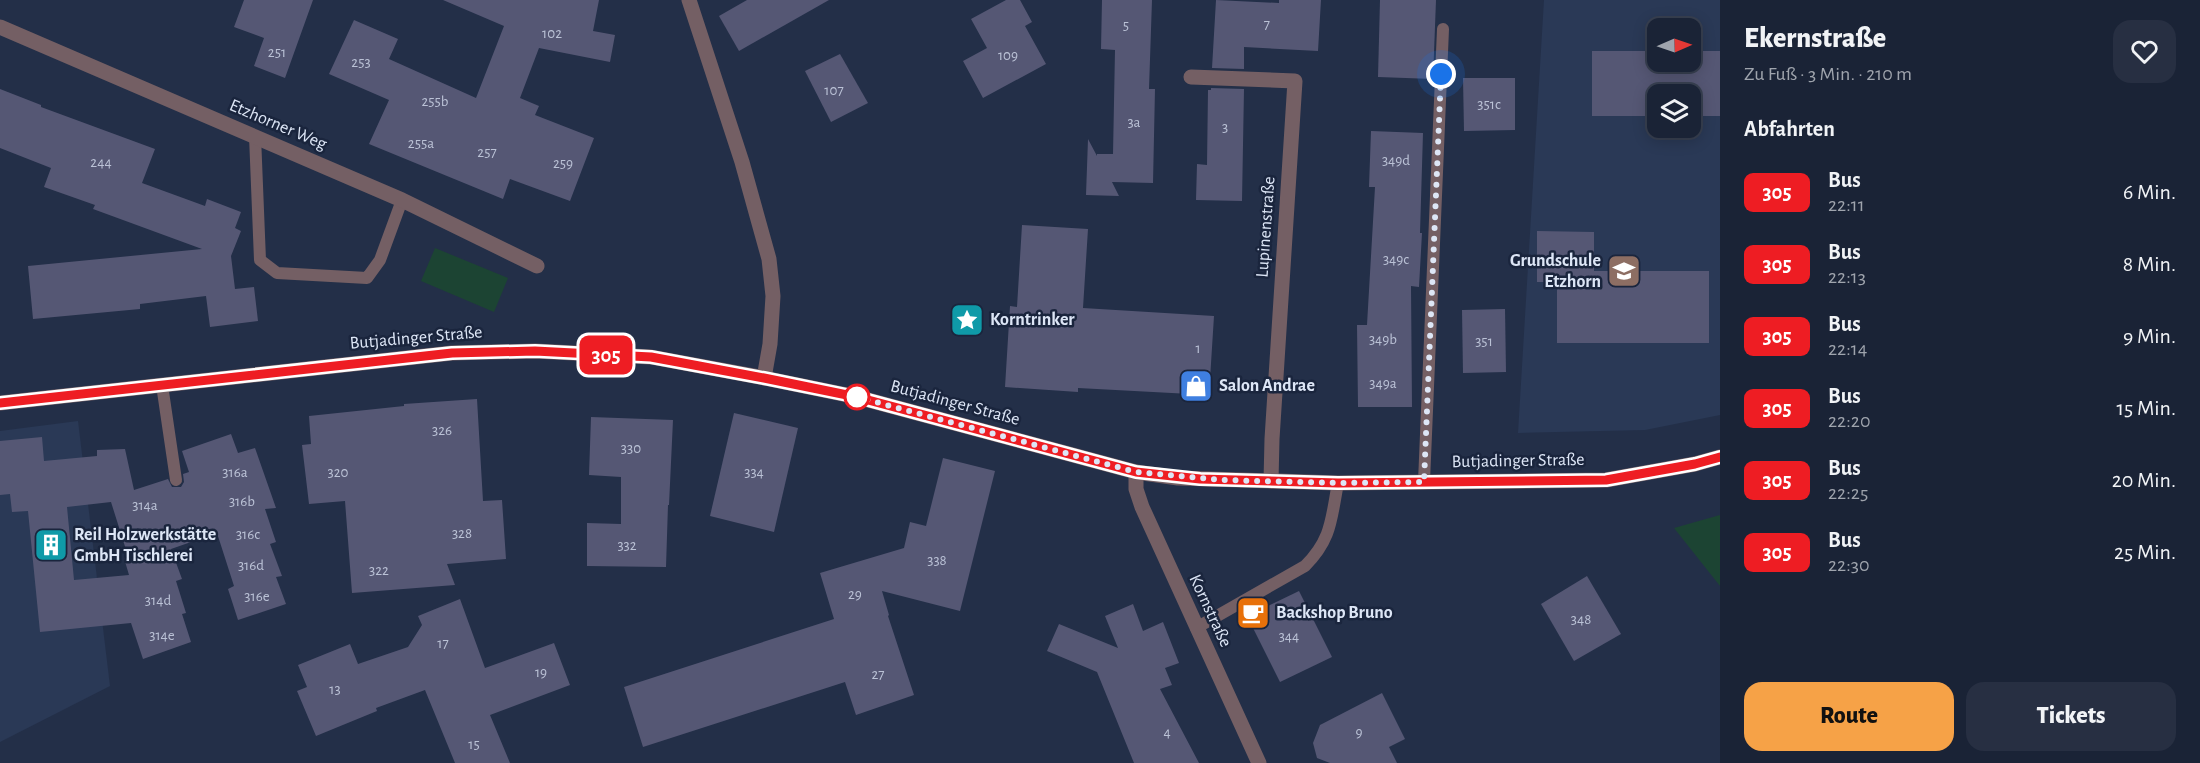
<!DOCTYPE html>
<html lang="de">
<meta charset="utf-8">
<style>
body{margin:0;font-family:"Alegreya Sans",sans-serif;background:#272f42;color:#f1f3f6;height:100vh;display:flex;flex-direction:column;font-size:22px;white-space:nowrap}
*{box-sizing:border-box;margin:0}
p{font-size:20px;color:#9fa4ad}
.icon{flex:none;width:33px;height:33px;fill:none;stroke:currentColor;stroke-width:2;stroke-linecap:round;stroke-linejoin:round}
.map{position:relative;flex:1;overflow:hidden}
.panel{display:flex;flex-direction:column;background:#1a2336;width:480px}
.panel>*{flex:none}
.badge{padding:0 12px;border-radius:9px;font-size:21px;line-height:39px}
.needle{width:39px;rotate:88deg}
.fabs{position:absolute;left:1647px;top:18px;display:grid;gap:12px}
.fabs a{display:grid;place-items:center;width:54px;height:54px;border-radius:12px;background:#1a2336;box-shadow:0 3px 15px #0003,0 0 0 2px #384051;font-size:30px}
.you{position:absolute;width:30px;height:30px;margin:-15px;border:4px solid #fff;border-radius:50%;background:#1a73e8;box-shadow:0 0 0 9px #1a73e833}
.map>.badge{position:absolute;translate:-50% -50%;box-shadow:0 0 0 3px #fff}
h2{padding:0 24px;font-size:22px;line-height:54px}
.round{display:grid;place-items:center;flex:none;width:63px;height:63px;border-radius:18px;background:#272f42}
.headline{display:flex;align-items:center;justify-content:space-between;height:102px;padding:0 24px}
h1{font-size:28px;font-weight:800;line-height:45px}
.primary-button{display:flex;gap:12px;margin-top:auto;padding:12px 24px}
.primary-button a{flex:1;height:69px;border-radius:18px;background:#f6a247;color:#111;font-size:24px;font-weight:800;line-height:69px;text-align:center}
.primary-button a+a{background:#272f42;color:#f1f3f6}
ul{padding:0;list-style:none}
li{display:flex;align-items:center;gap:18px;height:72px;padding:0 24px}
li div{flex:1}
li b{display:block;font-size:22px}
li em{font-style:normal}
li .badge{min-width:66px;font-weight:700;text-align:center}
main{display:flex;flex:1;min-height:0}
.map>svg:first-child{display:block}
.built{fill:#2a3956;fill-rule:evenodd}
.green{fill:#1c4433}
.building{fill:#555774;fill-rule:evenodd}
.lines{fill:none;stroke-linecap:round;stroke-linejoin:round}
.service{stroke:#745f64;stroke-width:12}
.minor{stroke:#745f64;stroke-width:15}
.tertiary{stroke:#745f64;stroke-width:15}
.line-casing{stroke:#fff;stroke-width:14}
.line{stroke:#ee1d23;stroke-width:9}
.walk{stroke:#dde6f6;stroke-width:6;stroke-dasharray:0 10.8}
.stop-dot{fill:#fff;stroke:#ee1d23;stroke-width:3}
.labels{text-anchor:middle;dominant-baseline:central;stroke-width:5;stroke-linejoin:round;paint-order:stroke}
.number-label{font-size:15px;fill:#bbc2d6}
.street-label{font-size:18px;fill:#dde6f6;stroke:#1a253d}
.poi-label{font-size:18px;font-weight:bold;fill:#dde6f6;stroke:#1a253d;text-anchor:start}
</style>
<main>
<div class="map">
<svg width="1720" height="763" viewBox="0 0 1720 763">
<rect width="100%" height="100%" fill="#232f48"/>
<g class="built">
<path d="M1544,0H1720V415L1645,430L1518,433ZM1658,28H1690V62H1658ZM1658,94H1690V128H1658Z"/>
<path d="M78,421L110,686L0,742V431Z"/>
</g>
<g class="green">
<path d="M435,248L508,278L494,312L421,281Z"/>
<path d="M1720,515V586L1674,528Z"/>
</g>
<g class="building">
<path d="M244,0H313L285,78L254,66L264,38L234,27Z"/>
<path d="M443,0H599L593,31L615,35L610,62L539,48L520,98L539,106L535,115L594,138L570,201L510,179L503,199L369,144L389,100L329,74L354,20L398,39L389,59L476,98L504,26Z"/>
<path d="M747,0H829L739,51L719,16Z"/>
<path d="M1006,0H1020L1032,22L1025,26L1046,64L983,98L963,61L987,48L971,19Z"/>
<path d="M1102,0H1152L1149,89H1155L1153,183L1112,182L1119,196L1086,195L1088,139L1097,156V154H1113L1115,50L1101,49Z"/>
<path d="M1216,0L1279,3V0H1321L1318,51L1244,47V69L1212,68Z"/>
<path d="M1380,0H1436L1433,79L1378,77Z"/>
<path d="M1592,51H1658V62H1690V51H1720V116H1690V94H1658V116H1592Z"/>
<path d="M840,54L868,103L831,122L805,71Z"/>
<path d="M1463,78H1515V130L1464,131Z"/>
<path d="M1211,88L1244,89L1242,201L1196,200L1197,164L1207,165L1208,90H1211Z"/>
<path d="M0,89L41,105V107L155,149L142,183L205,206L207,199L241,212L235,228L241,231L231,256L235,289L254,287L258,321L210,327L206,296L140,304V309L33,319L28,266L202,249L93,209L95,205L44,187L51,168L0,148Z"/>
<path d="M1371,131L1423,133L1420,233H1422L1419,287L1411,286L1412,407H1358L1357,325H1367L1375,187H1369Z"/>
<path d="M1022,225L1088,229L1083,308L1214,316L1209,395L1078,388V392L1005,387L1010,306L1017,307Z"/>
<path d="M1537,231L1594,232V271H1709V343H1557V282H1537Z"/>
<path d="M1505,309L1506,372L1463,373L1462,310Z"/>
<path d="M477,399L483,501L502,500L506,559L447,564L455,585L352,593L345,501L309,504L302,445L311,444L309,416L404,406V404Z"/>
<path d="M734,413L798,428L774,532L710,516Z"/>
<path d="M591,417L673,420L669,505H668L666,567L587,566V523L621,524V477L589,475Z"/>
<path d="M231,434L238,453L255,448L276,508L265,509L276,542L270,544L282,576L276,577L286,604L238,620L228,589L234,586L217,533L171,549L182,579L176,581L186,613L182,614L191,642L143,659L131,623L40,632L28,511L12,512L10,494L0,495V441L42,437L44,461L97,456V450L125,449L134,490L168,479L172,487H181L184,482L183,474L189,472L182,451ZM111,502L128,556L124,558L129,575L74,580L67,507Z"/>
<path d="M943,458L995,471L960,611L882,591L889,615L888,616L914,695L856,715L845,682L643,747L624,687L834,619L820,573L904,548L910,522L926,526Z"/>
<path d="M1587,576L1621,634L1574,661L1541,604Z"/>
<path d="M1299,591L1332,657L1280,682L1247,616Z"/>
<path d="M460,599L485,668L554,643L570,685L490,715L510,763H455L425,690L376,708L377,711L316,736L297,691L307,687L298,665L350,644L358,664L408,647L422,625L418,616Z"/>
<path d="M1133,604L1143,631L1163,622L1179,663L1165,668L1172,685L1160,689L1199,763H1134L1097,672L1047,651L1059,624L1118,648L1105,616Z"/>
<path d="M1382,693L1405,739L1389,747L1397,763H1330L1317,758L1313,743L1320,725Z"/>
</g>
<g class="lines">
<g class="service">
<path d="M255,136L260,260L277,273L367,278L380,260L402,200"/>
<path d="M162,385L176,480"/>
<path d="M1424,482L1443,29"/>
<path d="M1196,628L1305,566C1332,539 1331,519 1338,483"/>
</g>
<g class="minor">
<path d="M689,0L742,162L769,259L773,296L770,344L764,378"/>
<path d="M0,27L402,200L537,266"/>
<path d="M1191,77L1295,81L1272,439L1271,481"/>
<path d="M1136,472V489L1142,507L1259,763"/>
</g>
<path class="tertiary" d="M0,403L452,353L535,351L651,357L764,378L857,397L1136,472L1178,478L1338,483L1606,480L1695,464L1720,457"/>
</g>
<g class="lines">
<defs>
<path id="line" d="M0,403L452,353L535,351L651,357L764,378L857,397L1136,472L1200,479L1338,483L1606,480L1695,464L1720,457"/>
</defs>
<use href="#line" class="line-casing"/>
<use href="#line" class="line"/>
<path class="walk" d="M857,397L1136,472L1222,480L1338,483L1424,482L1441,74"/>
</g>
<defs>
<symbol id="school-square" viewBox="-11 -11 22 22"><rect x="-9" y="-9" width="18" height="18" rx="4" fill="#8d6e63" stroke="#1a253d"/><path d="M0-5L7-2L0 1L-7-2ZM-4 1L0 2.5L4 1V4Q0 6-4 4Z" fill="#fff"/></symbol>
<symbol id="sight-square" viewBox="-11 -11 22 22"><rect x="-9" y="-9" width="18" height="18" rx="4" fill="#0f9aa8" stroke="#1a253d"/><path d="M0-6L1.8-2.2L6-1.7L2.9 1.2L3.7 5.4L0 3.3L-3.7 5.4L-2.9 1.2L-6-1.7L-1.8-2.2Z" fill="#fff"/></symbol>
<symbol id="shop-square" viewBox="-11 -11 22 22"><rect x="-9" y="-9" width="18" height="18" rx="4" fill="#3f7fe0" stroke="#1a253d"/><path d="M-5-2.5h2.3a2.7 3.5 0 0 1 5.4 0H5L5.5 6h-11ZM-1.5-2.5h3a1.5 2.3 0 0 0-3 0Z" fill="#fff"/></symbol>
<symbol id="building-square" viewBox="-11 -11 22 22"><rect x="-9" y="-9" width="18" height="18" rx="4" fill="#0f9aa8" stroke="#1a253d"/><path d="M-4-6H4V6H1V3H-1V6H-4ZM-2.5-4.3h1.7v1.8h-1.7ZM.8-4.3h1.7v1.8H.8ZM-2.5-1h1.7V.8h-1.7ZM.8-1h1.7V.8H.8Z" fill="#fff"/></symbol>
<symbol id="cafe-square" viewBox="-11 -11 22 22"><rect x="-9" y="-9" width="18" height="18" rx="4" fill="#e8710a" stroke="#1a253d"/><path d="M-5.5-4.5H6V0H3Q3 3.5 0 3.5H-2.5Q-5.5 3.5-5.5 0ZM3-3.2v2h1.7v-2ZM-6 4.5H4V6H-6Z" fill="#fff"/></symbol>
</defs>
<g fill-rule="evenodd">
<use href="#school-square" x="1605" y="252" width="38" height="38"/>
<use href="#sight-square" x="948" y="301" width="38" height="38"/>
<use href="#shop-square" x="1177" y="367" width="38" height="38"/>
<use href="#building-square" x="32" y="526" width="38" height="38"/>
<use href="#cafe-square" x="1234" y="594" width="38" height="38"/>
</g>
<circle class="stop-dot" cx="857" cy="397" r="12"/>
<g class="labels">
<g class="number-label">
<text x="1267" y="24">7</text>
<text x="1126" y="25">5</text>
<text x="552" y="33">102</text>
<text x="277" y="52">251</text>
<text x="1008" y="55">109</text>
<text x="361" y="62">253</text>
<text x="834" y="90">107</text>
<text x="435" y="101">255b</text>
<text x="1489" y="104">351c</text>
<text x="1134" y="122">3a</text>
<text x="1225" y="127">3</text>
<text x="421" y="143">255a</text>
<text x="487" y="152">257</text>
<text x="1396" y="160">349d</text>
<text x="101" y="162">244</text>
<text x="563" y="163">259</text>
<text x="1396" y="259">349c</text>
<text x="1383" y="339">349b</text>
<text x="1484" y="341">351</text>
<text x="1198" y="348">1</text>
<text x="1383" y="383">349a</text>
<text x="442" y="430">326</text>
<text x="631" y="448">330</text>
<text x="235" y="472">316a</text>
<text x="338" y="472">320</text>
<text x="754" y="472">334</text>
<text x="242" y="501">316b</text>
<text x="145" y="505">314a</text>
<text x="462" y="533">328</text>
<text x="248" y="534">316c</text>
<text x="627" y="545">332</text>
<text x="937" y="560">338</text>
<text x="251" y="565">316d</text>
<text x="379" y="570">322</text>
<text x="855" y="594">29</text>
<text x="257" y="596">316e</text>
<text x="158" y="600">314d</text>
<text x="1581" y="619">348</text>
<text x="162" y="635">314e</text>
<text x="1289" y="636">344</text>
<text x="443" y="643">17</text>
<text x="541" y="672">19</text>
<text x="878" y="674">27</text>
<text x="335" y="689">13</text>
<text x="1167" y="732">4</text>
<text x="1359" y="732">9</text>
<text x="474" y="744">15</text>
</g>
<g class="street-label">
<text transform="translate(278 125) rotate(23)">Etzhorner Weg</text>
<text transform="translate(1266 227) rotate(-86)">Lupinenstraße</text>
<text transform="translate(416 338) rotate(-5)">Butjadinger Straße</text>
<text transform="translate(955 403) rotate(15)">Butjadinger Straße</text>
<text transform="translate(1518 461) rotate(-1)">Butjadinger Straße</text>
<text transform="translate(1210 611) rotate(65)">Kornstraße</text>
</g>
<g class="poi-label">
<text x="1601" y="261" text-anchor="end">Grundschule<tspan x="1601" dy="21">Etzhorn</tspan></text>
<text x="990" y="320">Korntrinker</text>
<text x="1219" y="386">Salon Andrae</text>
<text x="74" y="535">Reil Holzwerkstätte<tspan x="74" dy="21">GmbH Tischlerei</tspan></text>
<text x="1276" y="613">Backshop Bruno</text>
</g>
</g>
</svg>
<div class="fabs">
<a><svg class="needle" viewBox="-14 -14 28 28"><path d="M0-13l5 13h-10z" fill="#e53935"/><path d="M0 13l5-13h-10z" fill="#9fa4ad"/></svg></a>
<a><svg class="icon" aria-label="layers" viewBox="0 0 24 24"><path d="M12 4l9 5-9 5-9-5zM3 14l9 5 9-5"/></svg></a>
</div>
<div class="you" style="left:1441px;top:74px"></div>
<b class="badge" style="left:606px;top:355px;background:#ee1d23;color:#fff">305</b>
</div>
<section class="panel">
<div class="headline"><div><h1>Ekernstraße</h1><p>Zu Fuß · 3 Min. · 210 m</p></div><a class="round"><svg class="icon" aria-label="heart" viewBox="0 0 24 24"><path d="M12 20l-8-8c-3-5 5-10 8-4 3-6 11-1 8 4z"/></svg></a></div>
<h2>Abfahrten</h2>
<ul>
<li><span class="badge" style="background:#ee1d23;color:#fff">305</span><div><b>Bus</b><p>22:11</p></div><em>6 Min.</em></li>
<li><span class="badge" style="background:#ee1d23;color:#fff">305</span><div><b>Bus</b><p>22:13</p></div><em>8 Min.</em></li>
<li><span class="badge" style="background:#ee1d23;color:#fff">305</span><div><b>Bus</b><p>22:14</p></div><em>9 Min.</em></li>
<li><span class="badge" style="background:#ee1d23;color:#fff">305</span><div><b>Bus</b><p>22:20</p></div><em>15 Min.</em></li>
<li><span class="badge" style="background:#ee1d23;color:#fff">305</span><div><b>Bus</b><p>22:25</p></div><em>20 Min.</em></li>
<li><span class="badge" style="background:#ee1d23;color:#fff">305</span><div><b>Bus</b><p>22:30</p></div><em>25 Min.</em></li>
</ul>
<div class="primary-button"><a>Route</a><a>Tickets</a></div>
</section>
</main>
